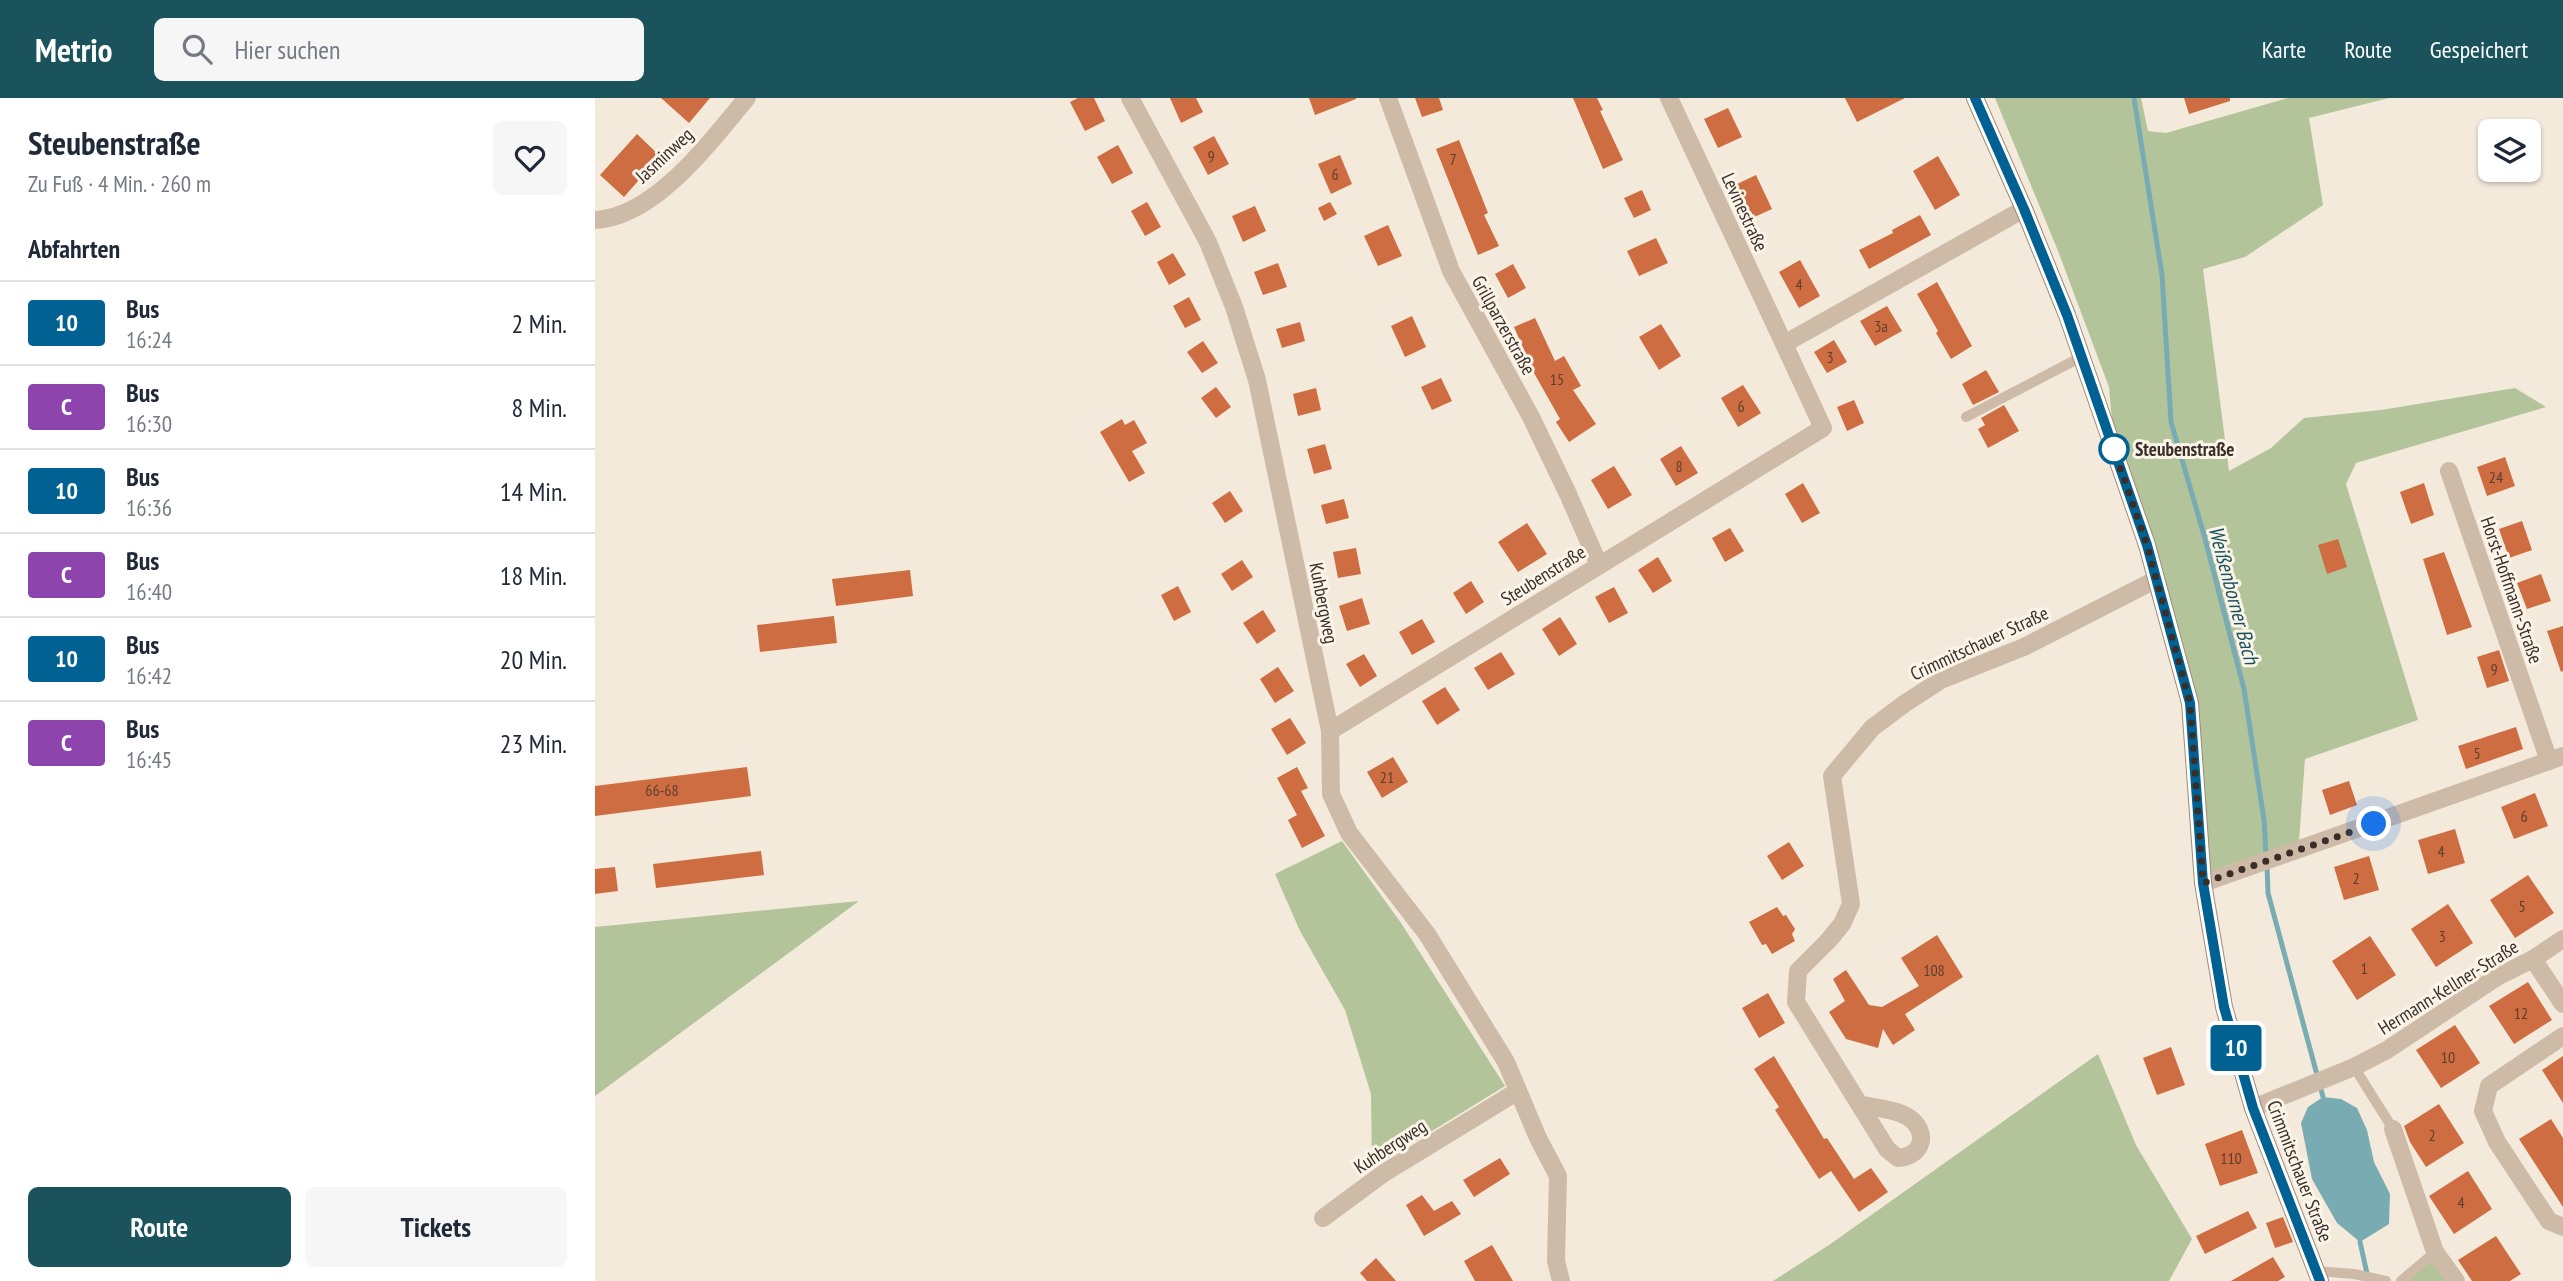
<!DOCTYPE html>
<html lang="de">
<meta charset="utf-8">
<style>
body{margin:0;font-family:"PT Sans Narrow",sans-serif;background:#f6f6f7;color:#1f2937;height:100vh;display:flex;flex-direction:column;font-size:26px;white-space:nowrap}
*{box-sizing:border-box;margin:0}
p{font-size:23px;color:#747a83}
.icon{flex:none;width:38px;height:38px;fill:none;stroke:currentColor;stroke-width:2;stroke-linecap:round;stroke-linejoin:round}
.map{position:relative;flex:1;overflow:hidden}
.sheet{display:flex;flex-direction:column;background:#fff;width:595px}
.sheet>*{flex:none}
.badge{padding:0 14px;border-radius:5px;font-size:24px;line-height:46px}
.fabs{position:absolute;left:1883px;top:21px;display:grid;gap:14px}
.fabs a{display:grid;place-items:center;width:63px;height:63px;border-radius:10px;background:#fff;box-shadow:0 2px 5px #0004;font-size:35px}
.you{position:absolute;width:35px;height:35px;margin:-18px;border:5px solid #fff;border-radius:50%;background:#1a73e8;box-shadow:0 0 0 10px #1a73e833}
.map>.badge{position:absolute;translate:-50% -50%;box-shadow:0 0 0 4px #fff}
h2{padding:0 28px;font-size:26px;line-height:63px}
.round{display:grid;place-items:center;flex:none;width:74px;height:74px;border-radius:10px;background:#f6f6f7}
.head{display:flex;align-items:center;justify-content:space-between;height:119px;padding:0 28px}
h1{font-size:33px;font-weight:700;line-height:52px}
.action{display:flex;gap:14px;margin-top:auto;padding:14px 28px}
.action a{flex:1;height:80px;border-radius:10px;background:#1b535d;color:#fff;font-size:28px;font-weight:700;line-height:80px;text-align:center}
.action a+a{background:#f6f6f7;color:#1f2937}
ul{padding:0;list-style:none}
li{display:flex;align-items:center;gap:21px;height:84px;padding:0 28px;border-top:2px solid #e0e1e3}
li div{flex:1}
li b{display:block;font-size:26px}
li em{font-style:normal}
li .badge{min-width:77px;font-weight:700;text-align:center}
header{display:flex;align-items:center;gap:42px;box-sizing:border-box;height:98px;padding:0 35px;background:#1b535d;color:#fff}
header strong{font-size:33px}
nav{display:flex;gap:38px;margin-inline-start:auto;font-size:24px}
.search{width:490px;height:63px;background:#f6f6f7;display:flex;align-items:center;gap:18px;box-sizing:border-box;padding:0 24px;border-radius:10px;color:#747a83;font-size:26px}
main{display:flex;flex:1;min-height:0}
.map>svg:first-child{display:block}
.green{fill:#b3c49b}
.water{fill:#79acb2}
.lines{fill:none;stroke-linecap:round;stroke-linejoin:round}
.stream{stroke:#79acb2;stroke-width:5}
.building{fill:#cd6d41}
.service{stroke:#cdbba7;stroke-width:10}
.minor{stroke:#cdbba7;stroke-width:18}
.secondary{stroke:#a08a78;stroke-width:18}
.line-casing{stroke:#fff;stroke-width:16}
.line{stroke:#006192;stroke-width:10}
.walk{stroke:#392e28;stroke-width:7;stroke-dasharray:0 12.6}
.stop-dot{fill:#fff;stroke:#006192;stroke-width:3.5}
.labels{text-anchor:middle;dominant-baseline:central;stroke-width:6;stroke-linejoin:round;paint-order:stroke}
.number-label{font-size:16px;fill:#5e3e2e}
.street-label{font-size:19px;fill:#392e28;stroke:#fbf4e9}
.stop-label{font-size:19px;font-weight:bold;fill:#392e28;stroke:#fbf4e9;text-anchor:start}
.water-label{font-size:21px;font-style:italic;fill:#1b535d;stroke:#fbf4e9}
</style>
<header>
<strong>Metrio</strong>
<div class="search"><svg class="icon" aria-label="search" viewBox="0 0 24 24"><circle cx="10" cy="10" r="6"/><path d="M15 15l6 6"/></svg>Hier suchen</div>
<nav><a>Karte</a><a>Route</a><a>Gespeichert</a></nav>
</header>
<main>
<section class="sheet">
<div class="head"><div><h1>Steubenstraße</h1><p>Zu Fuß · 4 Min. · 260 m</p></div><a class="round"><svg class="icon" aria-label="heart" viewBox="0 0 24 24"><path d="M12 20l-8-8c-3-5 5-10 8-4 3-6 11-1 8 4z"/></svg></a></div>
<h2>Abfahrten</h2>
<ul>
<li><span class="badge" style="background:#006192;color:#fff">10</span><div><b>Bus</b><p>16:24</p></div><em>2 Min.</em></li>
<li><span class="badge" style="background:#8e44ad;color:#fff">C</span><div><b>Bus</b><p>16:30</p></div><em>8 Min.</em></li>
<li><span class="badge" style="background:#006192;color:#fff">10</span><div><b>Bus</b><p>16:36</p></div><em>14 Min.</em></li>
<li><span class="badge" style="background:#8e44ad;color:#fff">C</span><div><b>Bus</b><p>16:40</p></div><em>18 Min.</em></li>
<li><span class="badge" style="background:#006192;color:#fff">10</span><div><b>Bus</b><p>16:42</p></div><em>20 Min.</em></li>
<li><span class="badge" style="background:#8e44ad;color:#fff">C</span><div><b>Bus</b><p>16:45</p></div><em>23 Min.</em></li>
</ul>
<div class="action"><a>Route</a><a>Tickets</a></div>
</section>
<div class="map">
<svg width="1968" height="1183" viewBox="0 0 1968 1183">
<rect width="100%" height="100%" fill="#f4eadc"/>
<g class="green">
<path d="M1400,0H1546L1553,33L1571,35L1693,0H1794L1714,20L1728,107L1650,159L1608,171L1634,373L1676,350L1709,320L1786,312L1920,290L1951,309L1761,365L1751,386L1823,622L1710,661L1704,743L1616,773L1595,605L1517,323L1514,289L1463,153Z"/>
<path d="M747,743L806,825L910,988L777,1070L776,996L750,912L705,833L680,776Z"/>
<path d="M264,803L0,998V829Z"/>
<path d="M1503,956L1541,1047L1597,1141L1574,1183H1178L1234,1147Z"/>
<path d="M1839,1157L1858,1183H1813Z"/>
</g>
<path class="water" d="M1728,999L1746,1001L1762,1010L1772,1032L1779,1064L1795,1096L1794,1126L1765,1144L1742,1125L1717,1081L1706,1025L1713,1009Z"/>
<g class="lines">
<g class="stream">
<path d="M1539,0L1567,177L1576,324L1609,437L1649,591L1669,722L1671,758"/>
<path d="M1672,768L1673,795L1728,999"/>
<path d="M1765,1144L1773,1180"/>
</g>
</g>
<g class="building">
<path d="M66,0H115L94,25Z"/>
<path d="M483,0H499L510,23L490,33L475,4Z"/>
<path d="M575,0H601L608,14L586,25Z"/>
<path d="M714,0H761V1L720,17Z"/>
<path d="M820,0H844L848,12L827,19Z"/>
<path d="M978,0H1002L1008,12L1005,13L1028,62L1008,71Z"/>
<path d="M1250,0H1310L1262,24Z"/>
<path d="M1589,0H1635V3L1594,16Z"/>
<path d="M1133,10L1147,39L1123,50L1109,21Z"/>
<path d="M42,36L65,58L29,99L5,77Z"/>
<path d="M619,38L634,66L613,77L598,49Z"/>
<path d="M864,42L893,115L889,117L904,148L883,157L841,51Z"/>
<path d="M523,47L538,75L517,86L502,59Z"/>
<path d="M745,57L757,86L736,96L723,66Z"/>
<path d="M1343,58L1365,97L1340,112L1318,73Z"/>
<path d="M1161,77L1177,111L1155,121L1140,87Z"/>
<path d="M1047,92L1056,112L1039,120L1029,100Z"/>
<path d="M552,104L566,129L550,138L536,113Z"/>
<path d="M735,104L742,116L729,123L723,110Z"/>
<path d="M660,108L671,133L648,144L637,118Z"/>
<path d="M1325,117L1336,137L1274,171L1264,152L1298,135L1297,132Z"/>
<path d="M793,127L807,158L783,168L769,138Z"/>
<path d="M1061,140L1073,165L1044,178L1032,153Z"/>
<path d="M578,155L591,177L574,187L562,164Z"/>
<path d="M1205,162L1225,198L1204,210L1184,174Z"/>
<path d="M683,165L692,189L668,197L659,174Z"/>
<path d="M918,166L931,190L913,200L900,176Z"/>
<path d="M1342,184L1377,248L1356,261L1341,235L1343,233L1322,196Z"/>
<path d="M594,199L606,222L590,230L578,208Z"/>
<path d="M1292,208L1307,233L1280,248L1265,223Z"/>
<path d="M817,218L831,249L810,259L796,228Z"/>
<path d="M940,220L960,263L969,258L986,288L978,292L1001,326L974,344L961,324L965,321L939,275L919,229Z"/>
<path d="M705,224L710,243L687,250L681,231Z"/>
<path d="M1066,226L1086,258L1064,272L1044,239Z"/>
<path d="M1239,242L1252,264L1232,275L1219,254Z"/>
<path d="M608,243L623,265L607,275L592,254Z"/>
<path d="M1391,272L1404,294L1378,307L1367,286Z"/>
<path d="M846,280L857,303L837,312L826,289Z"/>
<path d="M1148,287L1166,315L1143,329L1126,300Z"/>
<path d="M621,289L636,309L621,320L606,300Z"/>
<path d="M721,290L726,312L703,318L698,296Z"/>
<path d="M1259,302L1269,325L1252,333L1242,309Z"/>
<path d="M1409,307L1424,333L1393,350L1383,331L1390,327L1386,320Z"/>
<path d="M527,321L530,327L539,322L552,345L537,353L550,375L534,384L505,334Z"/>
<path d="M730,346L737,371L719,376L712,351Z"/>
<path d="M1086,348L1103,375L1081,388L1065,361Z"/>
<path d="M1910,359L1920,388L1892,398L1882,369Z"/>
<path d="M1019,368L1037,397L1013,411L996,382Z"/>
<path d="M1208,385L1225,415L1207,425L1190,396Z"/>
<path d="M1829,385L1839,417L1816,426L1805,394Z"/>
<path d="M635,393L648,413L630,425L617,405Z"/>
<path d="M749,401L754,420L731,426L726,407Z"/>
<path d="M1927,423L1937,452L1914,460L1904,431Z"/>
<path d="M932,425L952,456L923,474L903,444Z"/>
<path d="M1135,430L1149,453L1130,464L1117,440Z"/>
<path d="M1743,441L1752,469L1732,476L1723,447Z"/>
<path d="M761,450L766,476L743,480L738,454Z"/>
<path d="M1849,454L1877,529L1852,537L1828,461Z"/>
<path d="M1063,459L1077,483L1058,495L1043,472Z"/>
<path d="M647,462L658,479L637,493L626,476Z"/>
<path d="M315,472L318,498L241,508L237,481Z"/>
<path d="M1946,476L1956,503L1932,511L1922,485Z"/>
<path d="M876,483L889,504L871,516L858,495Z"/>
<path d="M583,488L596,514L579,523L566,497Z"/>
<path d="M1019,489L1033,515L1014,525L1000,499Z"/>
<path d="M767,500L775,526L752,533L744,508Z"/>
<path d="M668,512L681,533L662,546L648,525Z"/>
<path d="M239,518L242,545L165,554L162,527Z"/>
<path d="M965,519L982,546L964,558L947,531Z"/>
<path d="M827,521L840,544L817,557L804,534Z"/>
<path d="M1968,528V573L1966,574L1952,533Z"/>
<path d="M1904,552L1914,583L1892,590L1882,559Z"/>
<path d="M906,554L920,576L893,592L879,570Z"/>
<path d="M769,556L782,578L765,589L751,566Z"/>
<path d="M683,569L699,593L680,605L665,581Z"/>
<path d="M850,589L865,612L842,627L827,603Z"/>
<path d="M695,620L711,645L692,657L676,631Z"/>
<path d="M1921,629L1928,651L1871,671L1863,648Z"/>
<path d="M798,659L813,684L787,700L772,674Z"/>
<path d="M152,669L156,698L0,718V688Z"/>
<path d="M702,669L713,690L706,693L730,738L707,750L693,722L702,717L682,680Z"/>
<path d="M1754,683L1762,707L1735,717L1727,692Z"/>
<path d="M1940,695L1953,728L1919,741L1906,709Z"/>
<path d="M1860,731L1870,765L1833,776L1823,742Z"/>
<path d="M1194,744L1209,768L1187,782L1172,758Z"/>
<path d="M166,753L169,777L61,790L58,766Z"/>
<path d="M1774,758L1784,792L1749,802L1739,769Z"/>
<path d="M20,769L23,793L0,796V771Z"/>
<path d="M1933,777L1959,815L1920,840L1895,802Z"/>
<path d="M1853,806L1878,845L1841,869L1816,831Z"/>
<path d="M1182,809L1188,818L1191,817L1200,831L1197,836L1200,843L1177,856L1171,846L1167,847L1154,824Z"/>
<path d="M1342,837L1368,879L1310,916L1320,932L1298,947L1288,931L1283,950L1251,941L1234,914L1250,903L1238,881L1251,872L1274,907L1287,909L1324,888L1306,860Z"/>
<path d="M1775,838L1801,877L1762,902L1737,863Z"/>
<path d="M1933,884L1957,922L1919,946L1894,908Z"/>
<path d="M1173,895L1190,925L1164,940L1147,910Z"/>
<path d="M1860,927L1885,965L1846,990L1821,952Z"/>
<path d="M1576,949L1590,987L1562,997L1548,960Z"/>
<path d="M1179,958L1229,1041L1232,1040L1259,1081L1276,1070L1293,1094L1264,1114L1236,1073L1224,1081L1180,1012L1184,1009L1159,971Z"/>
<path d="M1968,958V1005L1947,972Z"/>
<path d="M1844,1006L1869,1045L1831,1069L1815,1044L1809,1028Z"/>
<path d="M1956,1021L1968,1040V1109L1924,1041Z"/>
<path d="M1647,1032L1663,1075L1625,1088L1610,1046Z"/>
<path d="M905,1060L915,1076L879,1099L868,1082Z"/>
<path d="M1873,1073L1897,1111L1859,1136L1834,1098Z"/>
<path d="M827,1097L839,1113L857,1103L866,1116L829,1138L811,1107Z"/>
<path d="M1653,1113L1662,1130L1610,1156L1601,1138Z"/>
<path d="M1688,1119L1698,1144L1680,1150L1671,1125Z"/>
<path d="M1901,1138L1926,1176L1915,1183H1877L1863,1162Z"/>
<path d="M897,1147L918,1183H880L869,1163Z"/>
<path d="M1678,1159L1690,1179L1683,1183H1636Z"/>
<path d="M781,1160L801,1183H772L765,1175Z"/>
</g>
<g class="lines">
<g class="service">
<path d="M1371,319L1486,259"/>
<path d="M1759,969L1798,1031"/>
<path d="M1721,1173L1759,1176L1791,1183"/>
<path d="M1806,1183L1840,1154"/>
</g>
<g class="minor">
<path d="M535,0L613,144L639,209L662,282L735,633L736,696L754,735L832,836L911,964L943,1040L963,1078L961,1163L966,1183"/>
<path d="M793,0L856,173L936,319L973,396L1004,467"/>
<path d="M1074,0L1189,246"/>
<path d="M0,122C61,119 115,43 152,0"/>
<path d="M1854,373L1954,663"/>
<path d="M735,633L1228,330L1189,246L1429,111"/>
<path d="M1608,785L1968,658"/>
<path d="M1938,861L1968,906"/>
<path d="M1968,938L1894,988L1888,1013L1902,1044L1954,1123L1968,1129"/>
<path d="M1264,1006C1279,1010 1301,1011 1313,1019C1334,1033 1329,1058 1303,1060L1292,1051L1201,904L1203,873L1234,842L1247,826L1256,806L1237,678L1277,630L1309,606L1346,582L1429,549L1560,482"/>
<path d="M1658,1010L1759,969L1792,952L1902,879L1938,861L1968,841"/>
<path d="M1798,1031L1840,1154L1861,1183"/>
<path d="M728,1120L789,1075L923,993"/>
</g>
<path class="secondary" d="M1380,0L1429,111L1472,217L1552,447L1595,605L1608,785L1629,909L1658,1010L1725,1183"/>
</g>
<g class="lines">
<defs>
<path id="line" d="M1380,0L1429,111L1472,217L1552,447L1595,605L1608,785L1629,909L1658,1010L1725,1183"/>
</defs>
<use href="#line" class="line-casing"/>
<use href="#line" class="line"/>
<path class="walk" d="M1519,351L1518,349L1552,447L1595,605L1608,785L1779,726"/>
</g>
<circle class="stop-dot" cx="1519" cy="351" r="14"/>
<g class="labels">
<g class="number-label">
<text x="616" y="58">9</text>
<text x="858" y="61">7</text>
<text x="740" y="76">6</text>
<text x="1204" y="186">4</text>
<text x="1286" y="228">3a</text>
<text x="1235" y="259">3</text>
<text x="962" y="281">15</text>
<text x="1146" y="308">6</text>
<text x="1084" y="368">8</text>
<text x="1901" y="379">24</text>
<text x="1899" y="571">9</text>
<text x="1882" y="655">5</text>
<text x="792" y="679">21</text>
<text x="67" y="692">66-68</text>
<text x="1929" y="718">6</text>
<text x="1846" y="753">4</text>
<text x="1761" y="780">2</text>
<text x="1927" y="808">5</text>
<text x="1847" y="838">3</text>
<text x="1769" y="870">1</text>
<text x="1339" y="872">108</text>
<text x="1926" y="915">12</text>
<text x="1853" y="959">10</text>
<text x="1837" y="1037">2</text>
<text x="1636" y="1060">110</text>
<text x="1866" y="1104">4</text>
</g>
<g class="street-label">
<text transform="translate(69 57) rotate(-43)">Jasminweg</text>
<text transform="translate(1150 114) rotate(65)">Levinestraße</text>
<text transform="translate(909 227) rotate(61)">Grillparzerstraße</text>
<text transform="translate(948 477) rotate(-32)">Steubenstraße</text>
<text transform="translate(1917 492) rotate(71)">Horst-Hoffmann-Straße</text>
<text transform="translate(729 505) rotate(79)">Kuhbergweg</text>
<text transform="translate(1384 545) rotate(-25)">Crimmitschauer Straße</text>
<text transform="translate(1853 889) rotate(-32)">Hermann-Kellner-Straße</text>
<text transform="translate(795 1048) rotate(-33)">Kuhbergweg</text>
<text transform="translate(1705 1073) rotate(69)">Crimmitschauer Straße</text>
</g>
<g class="stop-label">
<text x="1540" y="351">Steubenstraße</text>
</g>
<g class="water-label">
<text transform="translate(1639 497) rotate(75)">Weißenborner Bach</text>
</g>
</g>
</svg>
<div class="fabs">
<a><svg class="icon" aria-label="layers" viewBox="0 0 24 24"><path d="M12 4l9 5-9 5-9-5zM3 14l9 5 9-5"/></svg></a>
</div>
<div class="you" style="left:1779px;top:726px"></div>
<b class="badge" style="left:1641px;top:950px;background:#006192;color:#fff">10</b>
</div>
</main>
